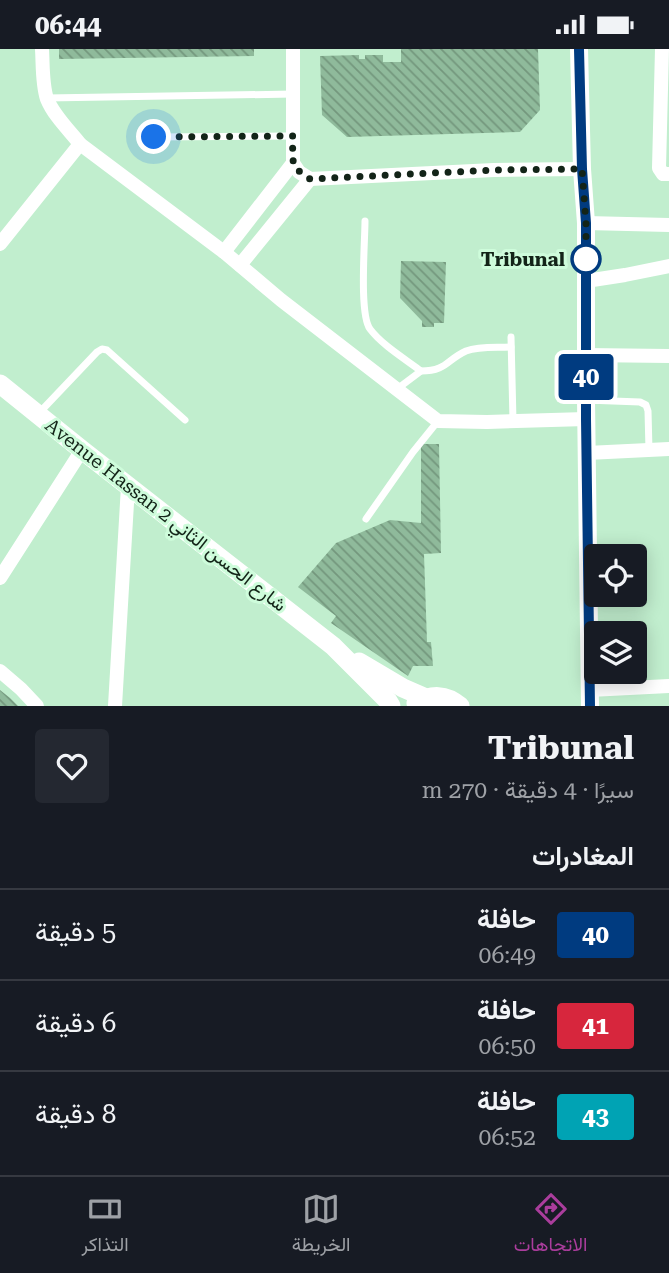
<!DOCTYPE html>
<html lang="ar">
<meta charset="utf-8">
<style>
body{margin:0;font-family:"Roboto Serif",Vazirmatn,serif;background:#242831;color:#f1f3f6;direction:rtl;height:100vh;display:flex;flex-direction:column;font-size:26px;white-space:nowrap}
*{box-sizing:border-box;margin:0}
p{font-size:23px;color:#9ea1a6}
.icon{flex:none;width:38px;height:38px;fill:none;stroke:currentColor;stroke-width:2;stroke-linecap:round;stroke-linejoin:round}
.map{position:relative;height:657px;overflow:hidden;direction:ltr}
.panel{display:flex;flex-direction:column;background:#171b24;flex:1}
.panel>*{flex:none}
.badge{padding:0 14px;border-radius:5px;font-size:24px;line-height:46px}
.fabs{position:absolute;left:584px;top:495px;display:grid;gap:14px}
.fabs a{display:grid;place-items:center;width:63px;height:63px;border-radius:7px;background:#171b24;box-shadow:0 4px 18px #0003;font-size:35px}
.you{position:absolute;width:35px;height:35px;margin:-18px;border:5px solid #fff;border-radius:50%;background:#1a73e8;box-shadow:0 0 0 10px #1a73e833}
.map>.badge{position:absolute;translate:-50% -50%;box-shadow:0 0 0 4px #fff}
h2{padding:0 35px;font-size:26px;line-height:63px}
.round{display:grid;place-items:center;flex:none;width:74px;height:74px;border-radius:7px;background:#242831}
.summary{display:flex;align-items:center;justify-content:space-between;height:119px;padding:0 35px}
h1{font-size:33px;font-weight:700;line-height:52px}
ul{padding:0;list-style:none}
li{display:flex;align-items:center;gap:21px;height:91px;padding:0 35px;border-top:2px solid #363941}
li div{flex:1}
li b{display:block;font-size:26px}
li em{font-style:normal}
li .badge{min-width:77px;font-weight:700;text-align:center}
.status{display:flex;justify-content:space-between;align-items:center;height:49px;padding:0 35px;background:#171b24;direction:ltr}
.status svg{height:19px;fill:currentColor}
.tab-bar{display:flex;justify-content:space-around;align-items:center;height:98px;border-top:2px solid #363941;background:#171b24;font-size:19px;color:#9ea1a6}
.tab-bar a{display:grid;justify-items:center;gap:4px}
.tab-bar .selected{color:#aa3d9c}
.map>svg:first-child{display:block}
.building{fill:url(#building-back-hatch)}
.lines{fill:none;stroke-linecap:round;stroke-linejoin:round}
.service{stroke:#fff;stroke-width:7}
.minor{stroke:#fff;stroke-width:14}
.tertiary{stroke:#fff;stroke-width:18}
.secondary{stroke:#fff;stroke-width:19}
.line-casing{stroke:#fff;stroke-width:16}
.line{stroke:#003b80;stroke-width:10}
.walk{stroke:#132418;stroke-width:7;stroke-dasharray:0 12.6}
.stop-dot{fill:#fff;stroke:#003b80;stroke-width:3.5}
.labels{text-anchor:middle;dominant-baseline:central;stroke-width:6;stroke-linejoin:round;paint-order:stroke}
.stop-label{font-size:19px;font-weight:bold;fill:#132418;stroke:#cefcdb;text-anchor:end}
.street-label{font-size:19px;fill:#132418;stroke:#cefcdb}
</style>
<div class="status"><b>06:44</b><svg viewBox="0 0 49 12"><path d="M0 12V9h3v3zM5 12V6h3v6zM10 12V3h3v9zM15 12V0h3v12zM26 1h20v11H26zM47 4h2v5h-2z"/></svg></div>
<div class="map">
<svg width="669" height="657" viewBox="0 0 669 657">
<defs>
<pattern id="building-back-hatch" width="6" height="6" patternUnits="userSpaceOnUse" patternTransform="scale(1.75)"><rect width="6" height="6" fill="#8fba9b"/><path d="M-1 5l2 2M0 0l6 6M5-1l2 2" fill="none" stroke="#74977d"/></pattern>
</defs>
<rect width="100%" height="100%" fill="#c1eece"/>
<g class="building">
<path d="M59,0H254V7L59,10Z"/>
<path d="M401,0H538L540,61L520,83L347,88L322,66L320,7L359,6V10H365V6H383V13H401Z"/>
<path d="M401,212L446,213L444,274H434V278H422V272L400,249Z"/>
<path d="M421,395H439L441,504L424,505L427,593H431L433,617H413L408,627L331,574L336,567L298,538L336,494L390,471L421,474Z"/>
<path d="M0,641L10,649L18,657H0Z"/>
</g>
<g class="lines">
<g class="service">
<path d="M47,49L293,45"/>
<path d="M154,88L293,87"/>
<path d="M365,172C365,193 359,265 370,280C382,296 405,310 421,322L397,340"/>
<path d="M511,288L513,372"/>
<path d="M421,322C447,322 446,311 466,302C480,297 497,299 511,298"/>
<path d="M586,351L640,353L646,356L648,362L649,401"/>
<path d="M40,363L97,303L102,300L107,301L185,371"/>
<path d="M366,470L413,403L438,372"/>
</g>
<g class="minor">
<path d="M293,0V114L299,123L310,130L494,121L582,120"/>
<path d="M662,0L659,119L663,125H669"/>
<path d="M80,95L224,203L281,251L438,372L487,373L586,370"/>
<path d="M586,174L669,176"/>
<path d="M0,195L80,95C69,81 54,67 47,50C42,35 43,16 42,0"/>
<path d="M224,203L293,114"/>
<path d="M240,216L310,130"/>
<path d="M586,232L625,226L669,217"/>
<path d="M585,306L669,307"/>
<path d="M587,404L669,400"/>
<path d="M0,529L82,401"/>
<path d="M0,622L21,640L37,657"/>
<path d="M590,641L669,637"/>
<path d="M115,657L128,437"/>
</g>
<path class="tertiary" d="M579,0L582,120L586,174V351L590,657"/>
<g class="secondary">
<path d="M0,335L82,401L333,597L388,652L391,657"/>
<path d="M359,613L403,639L426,649"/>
<path d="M416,654C431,645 446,645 460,657"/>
</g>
</g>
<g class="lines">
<defs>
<path id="line" d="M579,0L582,120L586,174V370L590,657"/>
</defs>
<use href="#line" class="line-casing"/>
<use href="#line" class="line"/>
<path class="walk" d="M154,88L293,87C293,110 288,117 310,130L494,121L582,120L586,174V212V210"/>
</g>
<circle class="stop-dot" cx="586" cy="210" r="14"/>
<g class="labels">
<g class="stop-label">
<text x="565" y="210">Tribunal</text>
</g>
<g class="street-label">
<text transform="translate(166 466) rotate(38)">Avenue Hassan 2 شارع الحسن الثاني</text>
</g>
</g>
</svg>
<div class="fabs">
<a><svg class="icon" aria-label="locate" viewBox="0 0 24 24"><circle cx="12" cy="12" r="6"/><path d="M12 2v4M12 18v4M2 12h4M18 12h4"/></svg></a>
<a><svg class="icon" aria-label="layers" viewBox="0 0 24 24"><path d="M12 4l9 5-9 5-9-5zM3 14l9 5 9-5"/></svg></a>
</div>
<div class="you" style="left:154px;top:88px"></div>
<b class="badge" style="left:586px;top:328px;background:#003b80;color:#fff">40</b>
</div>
<section class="panel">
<div class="summary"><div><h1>Tribunal</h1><p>سيرًا · 4 دقيقة · 270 m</p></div><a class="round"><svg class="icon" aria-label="heart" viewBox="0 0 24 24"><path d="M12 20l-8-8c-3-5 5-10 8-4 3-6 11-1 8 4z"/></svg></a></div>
<h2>المغادرات</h2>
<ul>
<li><span class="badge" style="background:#003b80;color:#fff">40</span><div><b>حافلة</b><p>06:49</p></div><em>5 دقيقة</em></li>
<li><span class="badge" style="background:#d7263d;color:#fff">41</span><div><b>حافلة</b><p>06:50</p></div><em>6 دقيقة</em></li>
<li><span class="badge" style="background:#00a3b4;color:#fff">43</span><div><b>حافلة</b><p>06:52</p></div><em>8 دقيقة</em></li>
</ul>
</section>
<nav class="tab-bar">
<a class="selected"><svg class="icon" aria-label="directions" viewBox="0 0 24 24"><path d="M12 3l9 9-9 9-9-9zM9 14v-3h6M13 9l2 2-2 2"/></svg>الاتجاهات</a>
<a><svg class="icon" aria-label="map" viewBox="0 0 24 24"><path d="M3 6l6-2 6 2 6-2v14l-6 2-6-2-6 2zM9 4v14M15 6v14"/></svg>الخريطة</a>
<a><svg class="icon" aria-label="tickets" viewBox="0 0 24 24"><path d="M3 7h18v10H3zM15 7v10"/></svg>التذاكر</a>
</nav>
